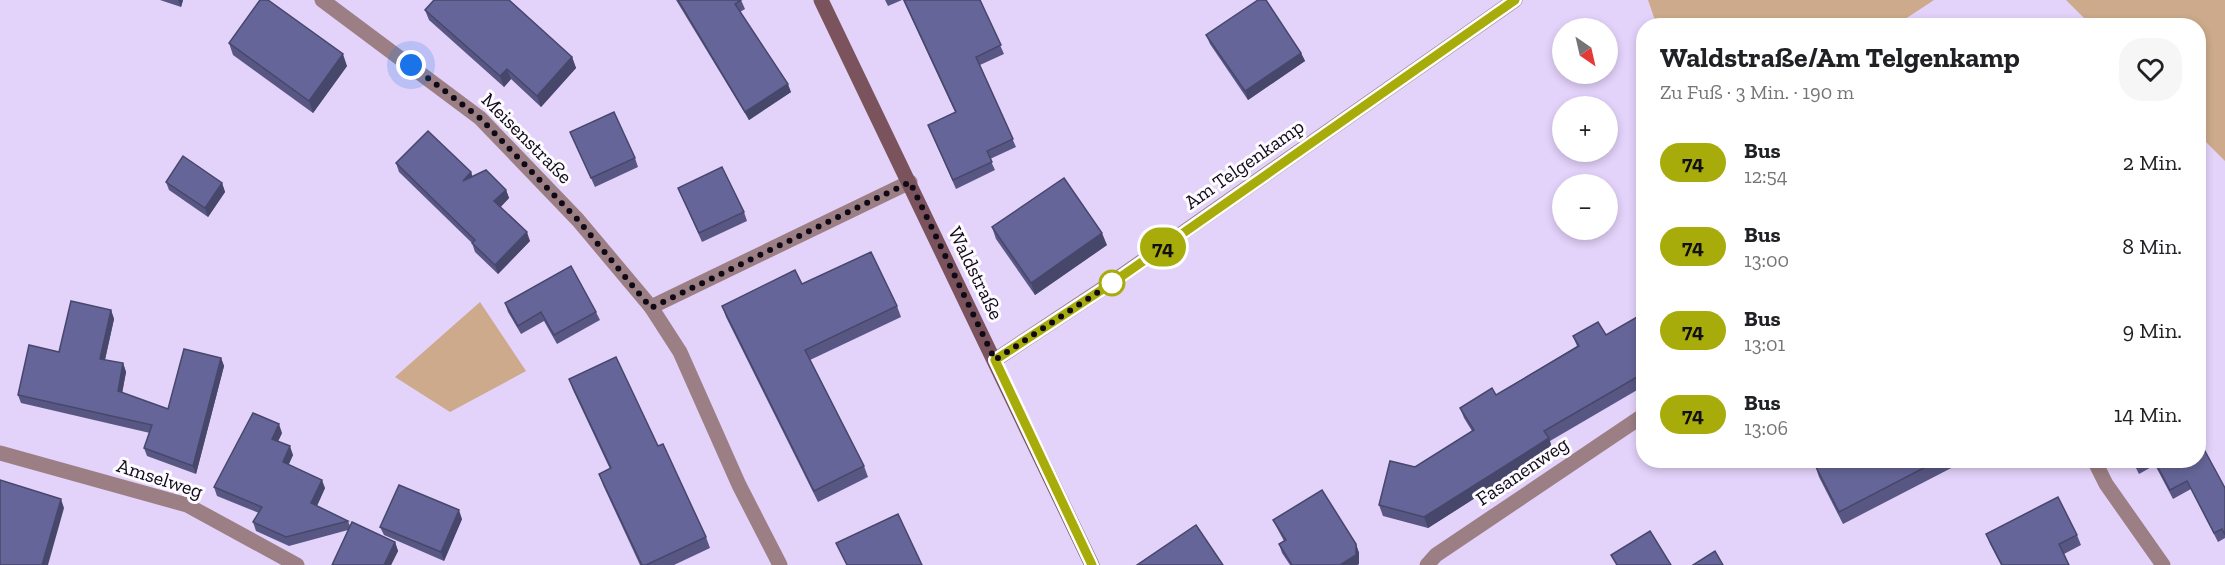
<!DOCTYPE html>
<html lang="de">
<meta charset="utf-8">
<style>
body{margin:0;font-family:"Zilla Slab",serif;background:#f6f6f6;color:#202124;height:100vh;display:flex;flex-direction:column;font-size:22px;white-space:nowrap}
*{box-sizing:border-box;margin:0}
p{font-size:20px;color:#757577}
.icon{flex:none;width:33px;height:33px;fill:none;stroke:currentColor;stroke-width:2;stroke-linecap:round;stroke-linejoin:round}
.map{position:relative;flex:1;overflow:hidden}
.drawer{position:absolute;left:1636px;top:18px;width:570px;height:450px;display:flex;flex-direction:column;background:#fff;border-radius:24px;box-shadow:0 3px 9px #0003}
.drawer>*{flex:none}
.badge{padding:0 12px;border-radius:20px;font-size:21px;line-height:39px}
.needle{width:39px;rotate:146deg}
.fabs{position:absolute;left:1552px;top:18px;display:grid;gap:12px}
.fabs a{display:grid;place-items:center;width:66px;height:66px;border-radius:50%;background:#fff;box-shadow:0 3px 9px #0003;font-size:30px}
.you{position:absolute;width:30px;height:30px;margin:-15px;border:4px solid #fff;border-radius:50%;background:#1a73e8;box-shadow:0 0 0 9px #1a73e833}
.map>.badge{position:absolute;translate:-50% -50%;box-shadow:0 0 0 3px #fff}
.round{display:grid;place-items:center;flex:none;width:63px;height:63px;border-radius:24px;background:#f6f6f6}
.overview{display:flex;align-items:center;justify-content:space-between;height:102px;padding:0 24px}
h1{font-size:28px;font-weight:800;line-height:45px}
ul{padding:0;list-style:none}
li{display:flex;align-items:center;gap:18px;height:84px;padding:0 24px}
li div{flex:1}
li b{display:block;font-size:22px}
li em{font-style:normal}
li .badge{min-width:66px;font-weight:700;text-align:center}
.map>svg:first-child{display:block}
.green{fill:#ccaa8b}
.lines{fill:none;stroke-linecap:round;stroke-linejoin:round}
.street{stroke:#9b7f85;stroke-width:15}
.secondary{stroke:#7b535c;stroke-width:15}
.wall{fill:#585784}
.shaded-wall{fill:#47476b}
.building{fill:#666599;stroke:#47476b;stroke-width:1.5}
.line-casing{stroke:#fff;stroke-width:14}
.line{stroke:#a8ac0b;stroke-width:9}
.walk{stroke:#100a17;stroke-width:6;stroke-dasharray:0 10.8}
.stop-dot{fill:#fff;stroke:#a8ac0b;stroke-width:3}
.labels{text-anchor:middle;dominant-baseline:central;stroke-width:6;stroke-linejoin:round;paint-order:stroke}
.street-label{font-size:20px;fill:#100a17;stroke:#fdfbff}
</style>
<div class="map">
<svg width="2225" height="565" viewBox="0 0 2225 565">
<rect width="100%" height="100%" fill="#e3d2fa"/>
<g class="green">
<path d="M1648,0H1934L1896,25L1657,26Z"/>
<path d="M2066,0H2225V161L2199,135V26L2091,25Z"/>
<path d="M480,302L526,371L450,412L395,377Z"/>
</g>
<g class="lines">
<g class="street">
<path d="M322,0L480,118L578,220L651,307L680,352L739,485L780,565"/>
<path d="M651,307L910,182"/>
<path d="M995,360L1111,283L1515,0"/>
<path d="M0,453L187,505L297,565"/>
<path d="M2094,460L2106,484L2163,565"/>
<path d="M1427,565L1436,555L1644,415"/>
</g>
<path class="secondary" d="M821,0L1092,565"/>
</g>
<g class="wall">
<path d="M160,0H183L181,7Z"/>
<path d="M676,0H741L745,9L740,12L791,92L749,120Z"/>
<path d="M885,0H902L888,6Z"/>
<path d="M903,0H980L1004,54L980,65L1016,147L990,159L995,170L956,189L928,125L955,112Z"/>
<path d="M425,10L572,57L576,68L541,107L511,79L504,87L429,20Z"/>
<path d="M1206,35L1301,53L1305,61L1248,100L1210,44Z"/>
<path d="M229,43L347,66L313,113L233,55Z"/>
<path d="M570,132L635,158L638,167L595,187Z"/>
<path d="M396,163L471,172L472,176L506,190L509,198L500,207L530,241L498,274L475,252L472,243L399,172Z"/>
<path d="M166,182L222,183L225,192L208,217L169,190Z"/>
<path d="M678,188L744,212L747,221L702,242Z"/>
<path d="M992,227L1107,245L1035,295L996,239Z"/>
<path d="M802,284L897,306L901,317L810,360L864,466L868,477L818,502L726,317L722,306Z"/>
<path d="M505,303L596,312L600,320L557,344L544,321L521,334L508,312Z"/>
<path d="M111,310L114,319L105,360L123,363L126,372L122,393L168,409L221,358L224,366L196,474L147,456L144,448L150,433L21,403L18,395L59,352Z"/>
<path d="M1644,313V386L1550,441L1552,449L1428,528L1383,516L1379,505L1415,467L1472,431L1464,418L1460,408L1496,395L1577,346L1573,336L1606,335Z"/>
<path d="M569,379L658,446L706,537L710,548L674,565H640L603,485L599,474L610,469L573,390Z"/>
<path d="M282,433L278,441L293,455L288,465L325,488L317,506L348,521L350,526L395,542L398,551L391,565H332L348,530L289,546L256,531L253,522L259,513L217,496L214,487Z"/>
<path d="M1823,460H1960L1961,463L1843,524L1819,477L1815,465Z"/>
<path d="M2132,460H2199L2225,488V538L2218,542L2191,489L2173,499L2155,465L2139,474Z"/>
<path d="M462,519L444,561L384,535L380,527Z"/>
<path d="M1273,520L1356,544L1359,553V564L1357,565H1290L1282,553L1279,544L1284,541L1277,528Z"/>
<path d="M1986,534L2077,535L2081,545L2064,554L2069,565H2001L1990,544Z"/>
</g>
<g class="shaded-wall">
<path d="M178,0H183L181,7Z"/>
<path d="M1301,53L1305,61L1248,100L1245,91Z"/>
<path d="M343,54L347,66L313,113L309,101Z"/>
<path d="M572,57L576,68L541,107L537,96Z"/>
<path d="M507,69L511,79L504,87L500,76Z"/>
<path d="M788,84L791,92L749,120L745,112Z"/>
<path d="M471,172L474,181H463Z"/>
<path d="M222,183L225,192L208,217L205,208Z"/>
<path d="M506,190L509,198L498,210L494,201Z"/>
<path d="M527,232L530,241L498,274L495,265Z"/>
<path d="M1102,233L1107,245L1035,295L1031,283Z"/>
<path d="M111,310L114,319L103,368L100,359Z"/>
<path d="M221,358L224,366L196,474L193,466Z"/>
<path d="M123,363L126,372L121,399L118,391Z"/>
<path d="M279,424L282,433L275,448L272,439Z"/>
<path d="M1549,438L1552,449L1428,528L1424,517Z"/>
<path d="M290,446L293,455L286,471L283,462Z"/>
<path d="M322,480L325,488L314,512L311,503Z"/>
<path d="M61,499L64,508L48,565H42Z"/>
<path d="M459,510L462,519L444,561L441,552Z"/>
<path d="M395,542L398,551L391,565H384Z"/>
<path d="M1356,544L1359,553V564L1357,565H1340Z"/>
</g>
<g class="building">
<path d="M260,0H268L343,54L309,101L229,43Z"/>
<path d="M434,0H509L572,57L537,96L507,69L500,76L425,10Z"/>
<path d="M678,0H741L735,4L788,84L745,112Z"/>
<path d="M904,0H980L1001,45L976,57L1013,139L987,151L992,162L953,180L928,125L956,112Z"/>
<path d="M1258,0H1266L1301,53L1245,91L1206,35Z"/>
<path d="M614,112L635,158L591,178L570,132Z"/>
<path d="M428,131L471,172L463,181L486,170L506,190L494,201L527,232L495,265L472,243L475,240L396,163Z"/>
<path d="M183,156L222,183L205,208L166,182Z"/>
<path d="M722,167L744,212L699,233L678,188Z"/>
<path d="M1064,178L1102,233L1031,283L992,227Z"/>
<path d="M871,252L897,306L805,350L864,466L814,491L722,306L795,270L802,284Z"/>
<path d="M571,266L596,312L554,335L541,312L518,326L505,303Z"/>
<path d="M71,301L111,310L100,359L123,363L118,391L168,409L184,349L221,358L193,466L144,448L152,425L18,395L29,345L59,352Z"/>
<path d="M1644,313V373L1544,431L1549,438L1424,517L1379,505L1390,461L1415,467L1474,430L1460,408L1492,388L1496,395L1579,346L1573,336L1598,322L1606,335Z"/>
<path d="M616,357L658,446L663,444L706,537L646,565H642L599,474L611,468L569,379Z"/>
<path d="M253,413L279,424L272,439L290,446L283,462L322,480L311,503L348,521L286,537L253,522L262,507L214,487Z"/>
<path d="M2199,440L2225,488V535L2222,529L2214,533L2187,481L2170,490L2154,460H2199Z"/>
<path d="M1823,460H1939L1839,512L1815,465Z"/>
<path d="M2134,460H2144L2136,465Z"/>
<path d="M0,480L61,499L42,565H0Z"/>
<path d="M399,485L459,510L441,552L380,527Z"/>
<path d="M1322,490L1356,544V555L1340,565H1292L1279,544L1286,540L1273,520Z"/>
<path d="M2058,497L2077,535L2059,544L2069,565H2002L1986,534Z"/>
<path d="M898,514L922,565H847L836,543Z"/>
<path d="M352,522L395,542L384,565H332Z"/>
<path d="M1196,525L1223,565H1137Z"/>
<path d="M1650,531L1671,565H1617L1611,555Z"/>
<path d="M1715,551L1723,565H1693Z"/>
</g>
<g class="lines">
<defs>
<path id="line" d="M1092,565L995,360L1112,283L1515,0"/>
</defs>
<use href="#line" class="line-casing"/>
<use href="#line" class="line"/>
<path class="walk" d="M411,65L480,118L578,220L651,308L910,182L995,360L1112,283"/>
</g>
<circle class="stop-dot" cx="1112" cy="283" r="12"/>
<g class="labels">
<g class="street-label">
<text transform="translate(527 138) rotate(45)">Meisenstraße</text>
<text transform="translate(1244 164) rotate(-35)">Am Telgenkamp</text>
<text transform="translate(976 273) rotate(64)">Waldstraße</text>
<text transform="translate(1522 471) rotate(-34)">Fasanenweg</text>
<text transform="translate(160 478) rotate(18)">Amselweg</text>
</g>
</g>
</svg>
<div class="fabs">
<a><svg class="needle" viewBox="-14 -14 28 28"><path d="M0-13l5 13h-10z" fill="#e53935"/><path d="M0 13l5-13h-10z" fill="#757577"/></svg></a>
<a>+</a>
<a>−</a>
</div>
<div class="you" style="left:411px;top:65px"></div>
<b class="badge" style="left:1163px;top:247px;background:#a8ac0b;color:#111">74</b>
<section class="drawer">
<div class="overview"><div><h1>Waldstraße/Am Telgenkamp</h1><p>Zu Fuß · 3 Min. · 190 m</p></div><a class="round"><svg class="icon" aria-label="heart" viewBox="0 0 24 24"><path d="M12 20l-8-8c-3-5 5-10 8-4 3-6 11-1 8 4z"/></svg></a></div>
<ul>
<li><span class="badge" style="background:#a8ac0b;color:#111">74</span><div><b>Bus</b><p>12:54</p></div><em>2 Min.</em></li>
<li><span class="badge" style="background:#a8ac0b;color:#111">74</span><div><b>Bus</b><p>13:00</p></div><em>8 Min.</em></li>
<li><span class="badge" style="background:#a8ac0b;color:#111">74</span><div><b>Bus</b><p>13:01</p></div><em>9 Min.</em></li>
<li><span class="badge" style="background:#a8ac0b;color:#111">74</span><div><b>Bus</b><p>13:06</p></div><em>14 Min.</em></li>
</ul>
</section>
</div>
